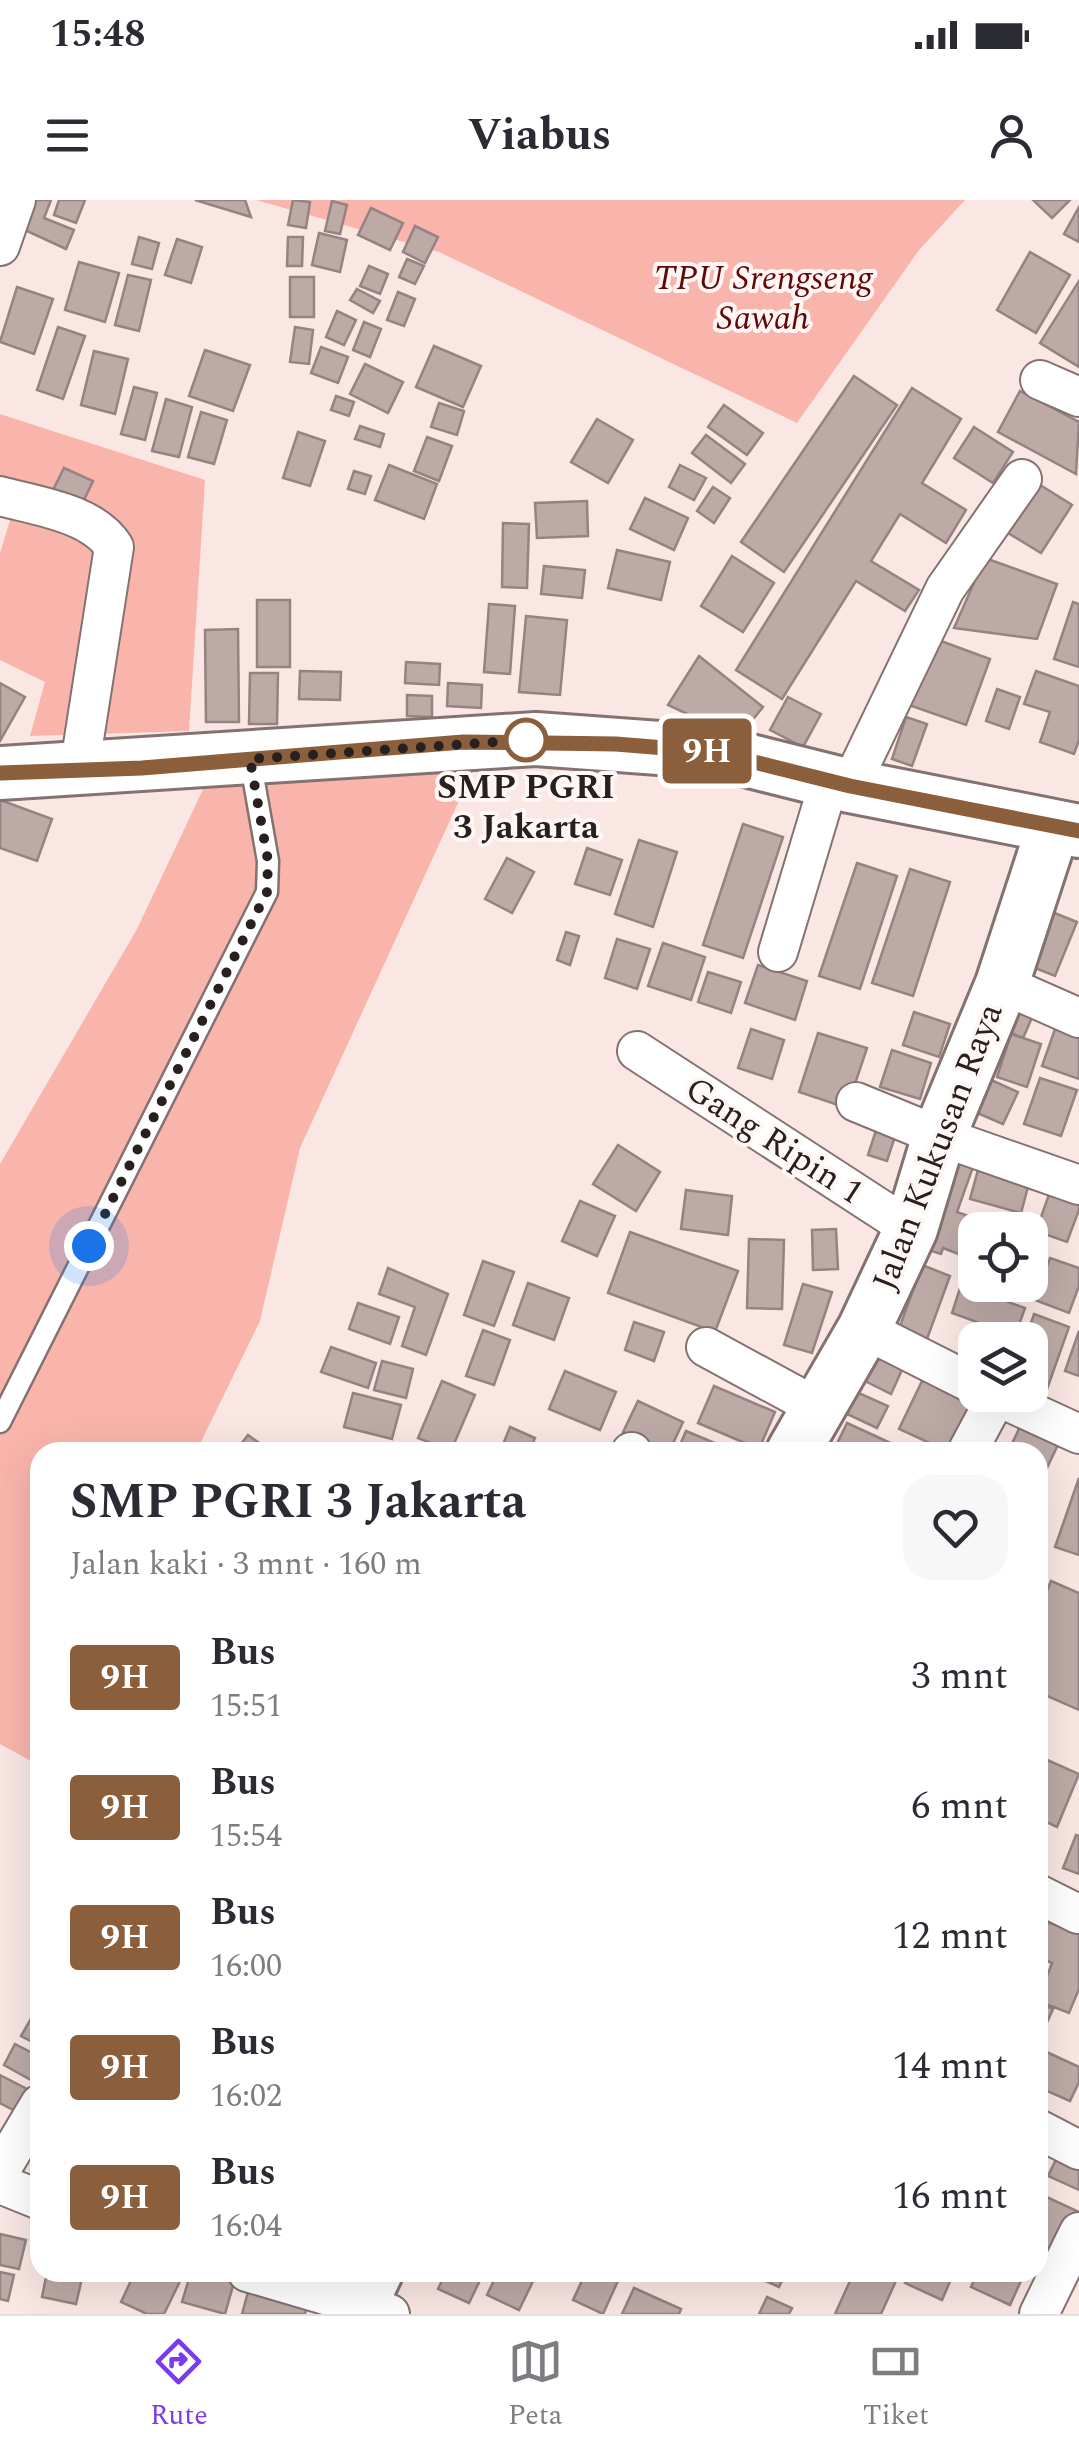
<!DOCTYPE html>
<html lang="id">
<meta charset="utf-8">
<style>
body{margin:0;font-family:Spectral,serif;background:#f7f7f7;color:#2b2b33;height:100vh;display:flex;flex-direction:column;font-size:38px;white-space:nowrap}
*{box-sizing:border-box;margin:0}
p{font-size:32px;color:#7c7c81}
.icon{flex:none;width:55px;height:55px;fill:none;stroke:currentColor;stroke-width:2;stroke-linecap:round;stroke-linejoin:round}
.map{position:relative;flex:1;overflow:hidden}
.details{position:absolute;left:30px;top:1242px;width:1018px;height:840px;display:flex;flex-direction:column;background:#fff;border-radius:30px;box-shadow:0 10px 40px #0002}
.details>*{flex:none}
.badge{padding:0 20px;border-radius:8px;font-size:35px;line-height:65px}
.controls{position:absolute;left:958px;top:1012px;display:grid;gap:20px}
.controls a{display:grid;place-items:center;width:90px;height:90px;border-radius:20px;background:#fff;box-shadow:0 10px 40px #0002;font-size:50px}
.you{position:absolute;width:50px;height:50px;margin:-25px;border:8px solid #fff;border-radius:50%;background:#1a73e8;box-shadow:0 0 0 15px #1a73e833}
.map>.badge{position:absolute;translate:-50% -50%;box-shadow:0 0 0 5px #fff}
.round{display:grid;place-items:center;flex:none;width:105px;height:105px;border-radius:30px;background:#f7f7f7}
.head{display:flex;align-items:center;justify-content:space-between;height:170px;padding:0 40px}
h1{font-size:48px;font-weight:700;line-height:75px}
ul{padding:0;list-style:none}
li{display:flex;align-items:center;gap:30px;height:130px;padding:0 40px}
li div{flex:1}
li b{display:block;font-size:38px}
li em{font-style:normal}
li .badge{min-width:110px;font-weight:700;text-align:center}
.status{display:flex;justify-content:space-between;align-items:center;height:70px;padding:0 50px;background:#fff;direction:ltr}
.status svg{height:28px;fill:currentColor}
header{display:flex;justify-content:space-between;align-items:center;height:130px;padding:0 40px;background:#fff;font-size:45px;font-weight:700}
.tab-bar{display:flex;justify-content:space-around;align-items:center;height:140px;border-top:2px solid #e1e1e2;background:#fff;font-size:28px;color:#7c7c81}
.tab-bar a{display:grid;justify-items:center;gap:5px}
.tab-bar .active{color:#7c3aed}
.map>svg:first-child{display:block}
.green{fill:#f9b5ab}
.building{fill:#bdaaa7;stroke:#948380;stroke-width:2.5}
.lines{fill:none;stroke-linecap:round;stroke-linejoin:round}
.lane-casing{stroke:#837270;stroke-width:25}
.street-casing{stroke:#837270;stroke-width:42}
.secondary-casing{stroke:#837270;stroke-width:58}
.lane{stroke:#fff;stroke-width:20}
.street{stroke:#fff;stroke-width:38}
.secondary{stroke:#fff;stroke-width:52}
.line-casing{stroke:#fff;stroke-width:22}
.line{stroke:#8b5e3c;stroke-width:15}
.walk{stroke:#27201f;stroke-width:10;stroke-dasharray:0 18}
.stop-dot{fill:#fff;stroke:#8b5e3c;stroke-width:5}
.labels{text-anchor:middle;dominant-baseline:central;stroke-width:8;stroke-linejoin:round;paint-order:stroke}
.park-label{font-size:35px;font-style:italic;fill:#650605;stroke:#fff7f6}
.stop-label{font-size:35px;font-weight:bold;fill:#27201f;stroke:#fff7f6}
.street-label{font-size:35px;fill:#27201f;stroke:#fff7f6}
</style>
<div class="status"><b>15:48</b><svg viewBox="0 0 49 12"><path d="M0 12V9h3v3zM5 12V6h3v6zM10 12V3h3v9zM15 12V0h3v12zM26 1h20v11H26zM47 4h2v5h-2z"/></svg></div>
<header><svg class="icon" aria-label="menu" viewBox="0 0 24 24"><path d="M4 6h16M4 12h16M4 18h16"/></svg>Viabus<svg class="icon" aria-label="person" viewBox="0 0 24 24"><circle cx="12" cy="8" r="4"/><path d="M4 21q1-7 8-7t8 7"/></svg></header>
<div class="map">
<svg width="1079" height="2114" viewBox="0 0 1079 2114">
<rect width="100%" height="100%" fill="#fae7e4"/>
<g class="green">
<path d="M256,0H965L919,50L797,223L439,52Z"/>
<path d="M0,214L205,280L189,531L30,536L45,482L0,460V353L20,287L0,281Z"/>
<path d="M474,568L300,948L260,1121L196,1252H40V1566L0,1544V964L137,729L207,581Z"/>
</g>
<g class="building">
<path d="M22,0H51L44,18L74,30L66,49L12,24Z"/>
<path d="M59,0H85L76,23L54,15Z"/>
<path d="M195,0H245L251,17Z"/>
<path d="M293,0L310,2L306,28L288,25Z"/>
<path d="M1033,0H1070L1052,18Z"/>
<path d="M332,1L347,5L340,34L325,31Z"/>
<path d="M1079,7V42L1064,34Z"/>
<path d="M371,8L403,23L390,50L358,35Z"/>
<path d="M415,26L438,37L425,63L403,52Z"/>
<path d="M319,33L347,40L340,72L312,65Z"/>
<path d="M139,37L159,43L152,69L132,64Z"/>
<path d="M288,37H303L302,66H287Z"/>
<path d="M177,39L202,47L191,83L165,75Z"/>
<path d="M1030,52L1070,75L1036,133L997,110Z"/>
<path d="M407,59L424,66L415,84L399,77Z"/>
<path d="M79,62L119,73L105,122L65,110Z"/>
<path d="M369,66L388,74L380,94L360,86Z"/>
<path d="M128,75L151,80L139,131L115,125Z"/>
<rect x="290" y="77" width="24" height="40"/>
<path d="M1079,81V167L1040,143Z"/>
<path d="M17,87L53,99L34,154L0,142Z"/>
<path d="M357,89L380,101L373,113L350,100Z"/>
<path d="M398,92L415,99L404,126L387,120Z"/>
<path d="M337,111L356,120L344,145L326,137Z"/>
<path d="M364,122L381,129L370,157L353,150Z"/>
<path d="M58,127L85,136L63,199L37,190Z"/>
<path d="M295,127L313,130L309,164L290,162Z"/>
<path d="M434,146L481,166L463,207L416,187Z"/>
<path d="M321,147L348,157L338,183L311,173Z"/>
<path d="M205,150L250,165L233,211L189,196Z"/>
<path d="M94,151L128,159L115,214L81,205Z"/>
<path d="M365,164L403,182L388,213L350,194Z"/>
<path d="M854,176L897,205L784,372L741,342Z"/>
<path d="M134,187L157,193L145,240L121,234Z"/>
<path d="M912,188L961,219L922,283L966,310L946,343L900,314L871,361L919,390L905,411L856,381L782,499L736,470Z"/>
<path d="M1020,191L1079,222L1076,274L998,232Z"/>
<path d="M336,196L354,202L349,216L331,210Z"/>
<path d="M166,199L192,207L179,257L152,251Z"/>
<path d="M439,203L464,211L457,235L431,227Z"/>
<path d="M724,205L763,233L747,255L708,227Z"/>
<path d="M201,212L227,220L214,264L188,257Z"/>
<path d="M597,219L633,240L608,283L571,262Z"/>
<path d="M360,226L384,234L380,247L355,239Z"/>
<path d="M974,227L1013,252L993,283L954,258Z"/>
<path d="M298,232L325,241L310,286L283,278Z"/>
<path d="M706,235L745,264L731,283L692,253Z"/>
<path d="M427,237L452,246L439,281L414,271Z"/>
<path d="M389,265L437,284L424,319L375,300Z"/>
<path d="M680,265L706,278L694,300L669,287Z"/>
<path d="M64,268L93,281L81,306L52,292Z"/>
<path d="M354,271L371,276L365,294L348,289Z"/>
<path d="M1029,278L1072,305L1041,353L998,327Z"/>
<path d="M713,287L730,298L714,323L697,311Z"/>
<path d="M645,298L688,318L674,350L630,329Z"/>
<path d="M587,301L588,336L537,338L535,303Z"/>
<path d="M503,323L529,324L527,388L502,387Z"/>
<path d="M617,350L670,362L661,400L608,388Z"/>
<path d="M732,356L774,383L743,432L701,406Z"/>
<path d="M985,358L1057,384L1037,439L954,428Z"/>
<path d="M544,366L585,370L582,398L541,394Z"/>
<rect x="257" y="400" width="33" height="67"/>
<path d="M1073,402L1079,404V467L1054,459Z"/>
<path d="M489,404L515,406L510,474L484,472Z"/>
<path d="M526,416L567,420L560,495L519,492Z"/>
<path d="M238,429L239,522H206L205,430Z"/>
<path d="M930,437L990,459L966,525L906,504Z"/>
<path d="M699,456L763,507L738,538L668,505Z"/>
<path d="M406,462L440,464L439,485L405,483Z"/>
<path d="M300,471L341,472L340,500L299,499Z"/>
<path d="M1036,471L1079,486V540L1074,554L1040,542L1050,512L1024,504Z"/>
<path d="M250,473H278L277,524H249Z"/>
<path d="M0,483L25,497L0,541Z"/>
<path d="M448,483L482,485L481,508L447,506Z"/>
<path d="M997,489L1020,497L1009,529L986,521Z"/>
<path d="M407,495L432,496V517L407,516Z"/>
<path d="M788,497L821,514L803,547L770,530Z"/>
<path d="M906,517L927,524L912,566L892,559Z"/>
<path d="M0,600L52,619L37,661L0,648Z"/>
<path d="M743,624L783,637L743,758L703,745Z"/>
<path d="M639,640L677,652L653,727L615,714Z"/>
<path d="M587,648L622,660L610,695L575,684Z"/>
<path d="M507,658L534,672L512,713L485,699Z"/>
<path d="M857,663L897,676L860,789L819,776Z"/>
<path d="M910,669L950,682L913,796L872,783Z"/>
<path d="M1052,712L1077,722L1055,776L1030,766Z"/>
<path d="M566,732L579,736L570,765L557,760Z"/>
<path d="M617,739L650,749L637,789L605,778Z"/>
<path d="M663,743L705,757L691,800L648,786Z"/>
<path d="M758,765L807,781L795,820L745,803Z"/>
<path d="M708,772L741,782L731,813L698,802Z"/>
<path d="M1009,792L1038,804L1023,838L995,826Z"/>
<path d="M914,812L950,824L939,857L903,845Z"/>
<path d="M1059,818L1079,826V879L1042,866Z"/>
<path d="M751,829L784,840L772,879L738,868Z"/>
<path d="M818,833L867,848L847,908L799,892Z"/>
<path d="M1011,834L1041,844L1027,887L997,877Z"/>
<path d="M892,850L931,863L920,899L880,887Z"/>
<path d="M1040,878L1077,890L1061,936L1024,924Z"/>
<path d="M989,879L1018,892L1003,924L975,912Z"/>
<path d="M881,915L900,921L887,961L868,955Z"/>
<path d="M618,945L660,972L636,1011L593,984Z"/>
<path d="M981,959L1032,972L1021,1013L970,999Z"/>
<path d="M957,961L973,967L957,1012L982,1021L969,1058L943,1048L941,1054L925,1049Z"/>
<path d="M1052,986L1079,995V1010L1067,1042L1036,1031Z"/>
<path d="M686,990L732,996L728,1035L681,1029Z"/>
<path d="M580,1001L615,1016L597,1056L562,1041Z"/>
<path d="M836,1029L838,1069L813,1070L812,1030Z"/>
<path d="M630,1032L738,1071L715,1132L608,1093Z"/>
<path d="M749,1039L784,1040L782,1109L747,1108Z"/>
<path d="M1050,1058L1079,1068V1086L1069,1113L1035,1100Z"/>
<path d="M483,1061L514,1072L494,1126L464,1115Z"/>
<path d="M922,1065L950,1076L927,1139L899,1129Z"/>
<path d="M388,1068L448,1094L426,1155L402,1146L415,1107L379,1094Z"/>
<path d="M528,1083L569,1098L554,1140L513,1125Z"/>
<path d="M803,1084L832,1092L812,1153L784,1145Z"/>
<path d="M961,1085L1025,1108L1015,1136L952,1113Z"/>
<path d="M358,1103L399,1117L390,1144L349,1129Z"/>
<path d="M1034,1114L1069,1127L1046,1192L1030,1186V1140H1025Z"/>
<path d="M634,1122L664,1132L654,1161L625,1150Z"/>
<path d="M483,1130L510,1140L494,1185L466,1176Z"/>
<path d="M1079,1131V1176L1065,1171Z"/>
<path d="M331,1147L376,1163L368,1188L321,1172Z"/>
<path d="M879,1148L906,1161L891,1194L863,1180Z"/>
<path d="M382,1161L413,1169L406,1198L374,1190Z"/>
<path d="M565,1171L616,1192L600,1230L549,1209Z"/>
<path d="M923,1179L985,1208L949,1252L899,1229Z"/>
<path d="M442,1181L475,1195L451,1251L418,1238Z"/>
<path d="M714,1186L775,1212L759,1249L698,1223Z"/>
<path d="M852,1190L888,1206L877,1228L843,1212Z"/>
<path d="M353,1193L401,1205L392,1239L344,1227Z"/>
<path d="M638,1201L683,1222L669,1252L623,1232Z"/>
<path d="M1025,1216L1063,1234L1046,1270L1038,1266V1252H1008Z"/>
<path d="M847,1223L910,1252H833Z"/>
<path d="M510,1227L535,1238L529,1252H500Z"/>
<path d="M686,1231L734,1251V1252H677Z"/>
<path d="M248,1235L272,1252H235Z"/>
<path d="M1079,1278V1355L1055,1347Z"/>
<path d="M1051,1381L1079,1393V1510L1038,1492V1412Z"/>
<path d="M1045,1559L1079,1574L1057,1627L1038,1618V1575Z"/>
<path d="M1076,1635L1079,1636V1674L1063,1668Z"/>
<path d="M1048,1722L1079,1734V1789L1069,1813L1038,1801L1052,1763L1038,1757Z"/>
<path d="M1038,1802L1053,1809L1038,1842Z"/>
<path d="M32,1817L40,1821V1846L21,1836Z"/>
<path d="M15,1844L40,1857L38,1884L4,1865Z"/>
<path d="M1038,1848L1079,1867V1882L1070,1901L1038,1887Z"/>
<path d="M0,1875L33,1892L21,1914L0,1903Z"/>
<path d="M1062,1947L1079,1956V1990L1048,1976Z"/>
<path d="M1038,1993L1077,2011L1058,2052L1038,2042Z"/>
<path d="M0,2034L26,2040L19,2069L0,2065Z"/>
<path d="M0,2072L14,2075L8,2101L0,2099Z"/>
<path d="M47,2072L83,2074L76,2104L42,2097Z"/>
<path d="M135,2072L183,2075L164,2114H147L121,2102Z"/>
<path d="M191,2072L234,2082L225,2114L182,2102Z"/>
<path d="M446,2072H484L469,2103L438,2089Z"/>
<path d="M498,2072L537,2073L519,2110L487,2095Z"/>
<path d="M586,2072H622L603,2114L573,2100Z"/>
<path d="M746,2072H786L779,2087Z"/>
<path d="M854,2072H900L881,2114H835Z"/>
<path d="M910,2072H942L952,2077L942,2100L905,2083Z"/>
<path d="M978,2072H1025L1010,2105L971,2087Z"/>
<path d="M251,2081L309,2097L305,2114H242Z"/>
<path d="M634,2088L681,2109L679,2114H622Z"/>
<path d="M767,2097L792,2108L789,2114H759Z"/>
</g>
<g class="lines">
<defs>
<path id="lane" d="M0,1222L267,692L268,661L250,559"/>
<g id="street">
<path d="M0,46L16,0"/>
<path d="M1040,180L1079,197"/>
<path d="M0,296C37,306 93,313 114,347L79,571"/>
<path d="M850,586L945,389L1022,279"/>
<path d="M778,752L830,579"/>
<path d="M1002,784L1079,818"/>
<path d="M637,851L911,1029"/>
<path d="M856,902L939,936L1079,985"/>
<path d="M864,1129L975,1185"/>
<path d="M706,1147L820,1209"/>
<path d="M994,1195L1079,1234"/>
<path d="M631,1252H632"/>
<path d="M967,1252L997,1196"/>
<path d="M1038,1694L1078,1714"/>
<path d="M1038,1929L1079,1950"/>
<path d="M0,1971L40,1904"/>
<path d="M0,1984L40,2000"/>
<path d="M247,2072L390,2114"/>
<path d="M1039,2114L1079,2032"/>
</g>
<g id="secondary">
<path d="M0,573L536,539L714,552L850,586L1079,631"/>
<path d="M793,1252L864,1129L911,1029L939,936L1002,784L1053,628"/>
<path d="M356,2114L376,2072"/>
</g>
</defs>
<use href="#lane" class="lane-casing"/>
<use href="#street" class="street-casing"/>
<use href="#secondary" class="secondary-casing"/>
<use href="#lane" class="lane"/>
<use href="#street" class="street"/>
<use href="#secondary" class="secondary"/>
</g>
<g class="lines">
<defs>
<path id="line" d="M0,573L142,568L463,542L616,544L714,552L850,586L1079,631"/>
</defs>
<use href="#line" class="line-casing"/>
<use href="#line" class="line"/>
<path class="walk" d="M89,1046L267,692L268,661L250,559L526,540"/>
</g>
<circle class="stop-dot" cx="526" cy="540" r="20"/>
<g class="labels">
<g class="park-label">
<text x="763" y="78">TPU Srengseng<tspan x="763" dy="40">Sawah</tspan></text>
</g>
<g class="stop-label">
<text x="526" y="587">SMP PGRI<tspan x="526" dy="40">3 Jakarta</tspan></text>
</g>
<g class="street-label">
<text transform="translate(774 941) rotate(33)">Gang Ripin 1</text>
<text transform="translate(938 947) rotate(-69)">Jalan Kukusan Raya</text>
</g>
</g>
</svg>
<div class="controls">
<a><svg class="icon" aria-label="locate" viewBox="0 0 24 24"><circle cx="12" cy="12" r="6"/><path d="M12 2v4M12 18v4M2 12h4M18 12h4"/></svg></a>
<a><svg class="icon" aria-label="layers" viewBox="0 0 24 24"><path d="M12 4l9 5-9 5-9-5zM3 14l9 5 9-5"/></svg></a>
</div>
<div class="you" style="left:89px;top:1046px"></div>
<b class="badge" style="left:707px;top:551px;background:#8b5e3c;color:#fff">9H</b>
<section class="details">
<div class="head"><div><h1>SMP PGRI 3 Jakarta</h1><p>Jalan kaki · 3 mnt · 160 m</p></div><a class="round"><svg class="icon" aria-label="heart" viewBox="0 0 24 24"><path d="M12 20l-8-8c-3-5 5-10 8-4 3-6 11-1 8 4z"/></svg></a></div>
<ul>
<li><span class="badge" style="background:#8b5e3c;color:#fff">9H</span><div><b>Bus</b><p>15:51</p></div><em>3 mnt</em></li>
<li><span class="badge" style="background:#8b5e3c;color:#fff">9H</span><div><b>Bus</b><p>15:54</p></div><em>6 mnt</em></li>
<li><span class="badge" style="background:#8b5e3c;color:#fff">9H</span><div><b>Bus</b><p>16:00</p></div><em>12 mnt</em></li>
<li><span class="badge" style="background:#8b5e3c;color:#fff">9H</span><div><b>Bus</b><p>16:02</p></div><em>14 mnt</em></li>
<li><span class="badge" style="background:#8b5e3c;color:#fff">9H</span><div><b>Bus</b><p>16:04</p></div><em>16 mnt</em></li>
</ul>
</section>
</div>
<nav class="tab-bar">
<a class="active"><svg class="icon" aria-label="directions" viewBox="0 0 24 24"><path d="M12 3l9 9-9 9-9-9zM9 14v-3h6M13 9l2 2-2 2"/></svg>Rute</a>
<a><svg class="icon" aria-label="map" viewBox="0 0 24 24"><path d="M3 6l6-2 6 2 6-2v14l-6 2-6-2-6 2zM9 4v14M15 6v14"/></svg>Peta</a>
<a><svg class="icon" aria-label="tickets" viewBox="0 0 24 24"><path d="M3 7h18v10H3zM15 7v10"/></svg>Tiket</a>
</nav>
